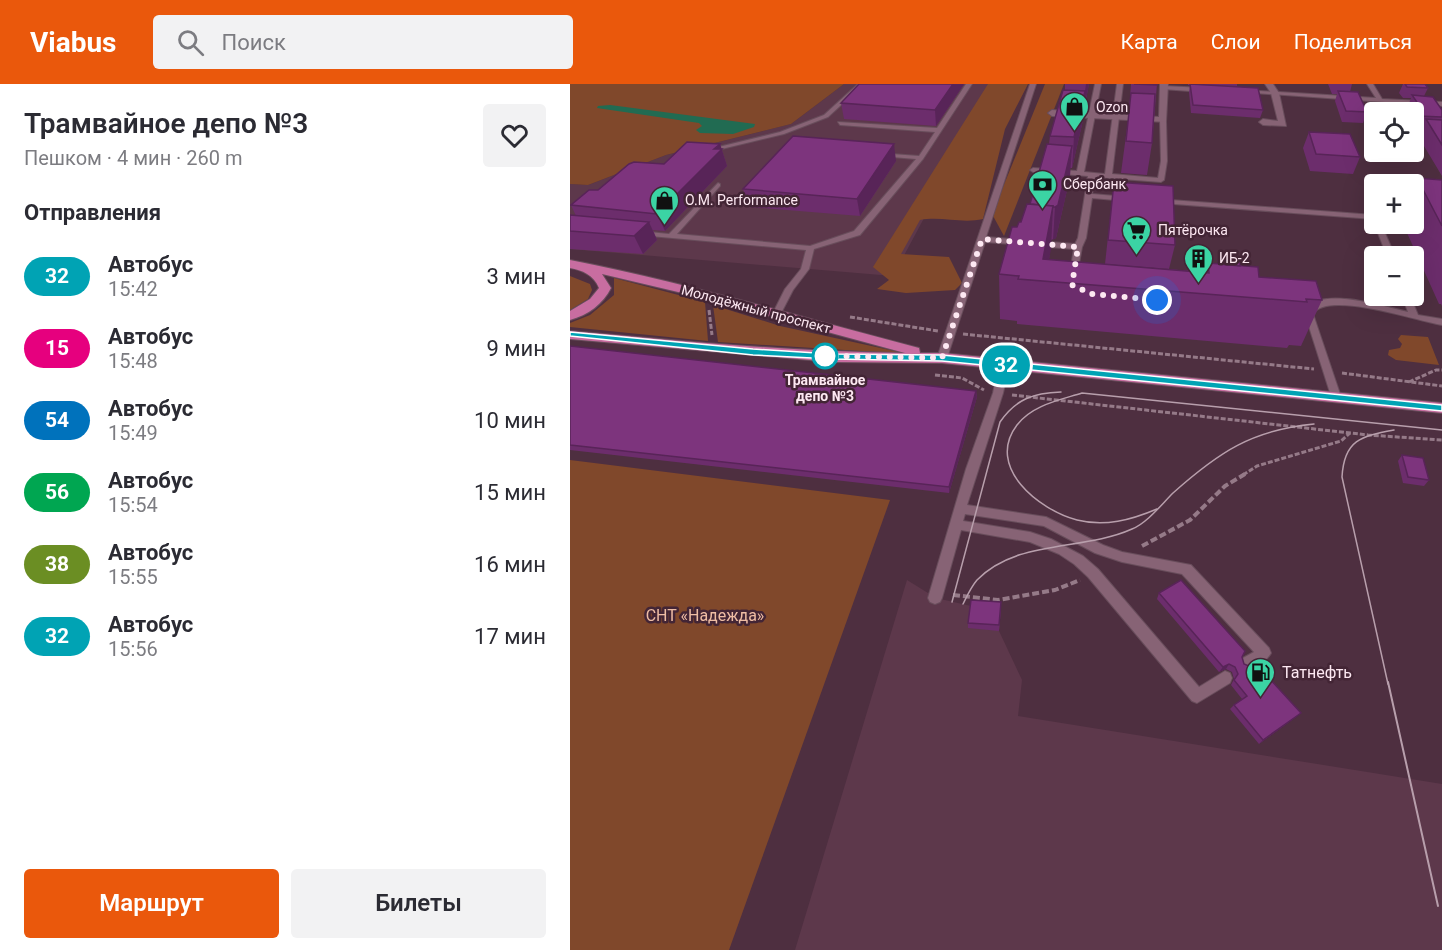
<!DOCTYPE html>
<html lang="ru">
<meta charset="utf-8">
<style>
body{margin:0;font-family:Roboto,sans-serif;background:#f2f2f3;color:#2b2b33;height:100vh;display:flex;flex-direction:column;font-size:22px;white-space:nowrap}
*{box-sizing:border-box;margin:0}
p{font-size:20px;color:#7c7c81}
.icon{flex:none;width:33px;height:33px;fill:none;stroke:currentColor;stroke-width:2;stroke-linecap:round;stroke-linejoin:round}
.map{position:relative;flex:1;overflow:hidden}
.sheet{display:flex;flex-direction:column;background:#fff;width:570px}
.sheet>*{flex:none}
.badge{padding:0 12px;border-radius:20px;font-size:21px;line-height:39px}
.tools{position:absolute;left:794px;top:18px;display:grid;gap:12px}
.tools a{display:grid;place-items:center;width:60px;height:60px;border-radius:6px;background:#fff;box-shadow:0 6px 24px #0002;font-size:30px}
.you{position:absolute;width:30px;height:30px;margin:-15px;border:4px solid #fff;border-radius:50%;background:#1a73e8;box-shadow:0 0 0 9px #1a73e833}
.map>.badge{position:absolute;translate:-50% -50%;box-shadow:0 0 0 3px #fff}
h2{padding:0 24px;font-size:22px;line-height:54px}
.round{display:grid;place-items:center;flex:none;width:63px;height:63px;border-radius:6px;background:#f2f2f3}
.overview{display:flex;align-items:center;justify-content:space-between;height:102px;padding:0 24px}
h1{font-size:28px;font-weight:600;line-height:45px}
.cta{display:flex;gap:12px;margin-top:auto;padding:12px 24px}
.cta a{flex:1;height:69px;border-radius:6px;background:#ea580c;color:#fff;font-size:24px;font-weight:600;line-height:69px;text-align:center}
.cta a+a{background:#f2f2f3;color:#2b2b33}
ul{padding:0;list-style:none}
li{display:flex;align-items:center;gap:18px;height:72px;padding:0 24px}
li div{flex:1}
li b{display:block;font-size:22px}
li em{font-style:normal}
li .badge{min-width:66px;font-weight:700;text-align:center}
header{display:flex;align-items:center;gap:36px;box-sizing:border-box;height:84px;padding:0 30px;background:#ea580c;color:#fff}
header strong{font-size:28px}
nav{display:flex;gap:33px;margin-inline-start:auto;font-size:21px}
.search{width:420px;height:54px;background:#f2f2f3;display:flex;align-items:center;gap:15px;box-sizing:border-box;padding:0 21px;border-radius:6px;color:#7c7c81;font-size:22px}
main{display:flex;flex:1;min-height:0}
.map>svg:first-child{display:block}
.built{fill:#5d384b}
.green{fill:#80482b}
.water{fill:#216b52}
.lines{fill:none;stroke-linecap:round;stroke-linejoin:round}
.service-casing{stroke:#684d5b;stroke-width:2}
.minor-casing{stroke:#684d5b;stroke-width:2}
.primary-casing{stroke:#684d5b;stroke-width:2}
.path-far1{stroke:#957a88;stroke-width:3;stroke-dasharray:5 2;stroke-linecap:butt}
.path{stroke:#957a88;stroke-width:4;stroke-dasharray:7 3;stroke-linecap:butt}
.service{fill:#876375;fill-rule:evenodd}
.minor{fill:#876375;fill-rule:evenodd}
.primary{fill:#c86da0;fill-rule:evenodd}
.tram-far1{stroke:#b89fac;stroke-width:1.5}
.tram{stroke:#b89fac;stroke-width:2}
.wall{fill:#6c2d6c}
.shaded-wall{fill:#582458}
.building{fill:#7d347d;stroke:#582458;stroke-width:1.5}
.line{fill:#00a3b4;stroke:#fff;stroke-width:1.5}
.walk{stroke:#fde8f2;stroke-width:6;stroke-dasharray:0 10.8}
.stop-dot{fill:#fff;stroke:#00a3b4;stroke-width:3}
.labels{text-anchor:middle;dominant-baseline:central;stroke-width:5;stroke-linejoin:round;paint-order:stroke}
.far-poi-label{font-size:14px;fill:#fde8f2;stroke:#432535;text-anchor:start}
.far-street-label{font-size:14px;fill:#fde8f2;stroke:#432535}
.far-stop-label{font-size:14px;font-weight:bold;fill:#fde8f2;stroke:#432535}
.park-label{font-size:16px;fill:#efbda4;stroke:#432535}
.poi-label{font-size:16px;fill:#fde8f2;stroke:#432535;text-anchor:start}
</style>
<header>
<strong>Viabus</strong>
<div class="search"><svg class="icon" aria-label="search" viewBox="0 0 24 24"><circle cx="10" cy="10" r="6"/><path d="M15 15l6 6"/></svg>Поиск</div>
<nav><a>Карта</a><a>Слои</a><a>Поделиться</a></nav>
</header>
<main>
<section class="sheet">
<div class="overview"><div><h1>Трамвайное депо №3</h1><p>Пешком · 4 мин · 260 m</p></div><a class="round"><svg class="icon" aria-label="heart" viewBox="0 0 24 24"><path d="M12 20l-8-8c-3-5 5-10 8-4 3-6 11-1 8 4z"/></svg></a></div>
<h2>Отправления</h2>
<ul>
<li><span class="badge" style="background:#00a3b4;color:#fff">32</span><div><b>Автобус</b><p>15:42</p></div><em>3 мин</em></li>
<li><span class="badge" style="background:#e6007e;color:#fff">15</span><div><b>Автобус</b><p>15:48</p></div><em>9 мин</em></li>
<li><span class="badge" style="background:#0072bc;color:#fff">54</span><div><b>Автобус</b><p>15:49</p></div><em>10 мин</em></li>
<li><span class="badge" style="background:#00a651;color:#fff">56</span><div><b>Автобус</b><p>15:54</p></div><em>15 мин</em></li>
<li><span class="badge" style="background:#6b8e23;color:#fff">38</span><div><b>Автобус</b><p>15:55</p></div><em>16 мин</em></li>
<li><span class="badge" style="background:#00a3b4;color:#fff">32</span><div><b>Автобус</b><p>15:56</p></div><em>17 мин</em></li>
</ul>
<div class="cta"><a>Маршрут</a><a>Билеты</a></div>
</section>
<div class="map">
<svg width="872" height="866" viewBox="0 0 872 866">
<rect width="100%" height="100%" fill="#4e2f40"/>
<g class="built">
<path d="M274,0H426L323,192L0,165V100L18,101L96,71L221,40Z"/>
<path d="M337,496L366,514L401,522L431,524L429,547L452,596L448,632L872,700V866H225Z"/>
</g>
<g class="green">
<path d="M0,0H274L221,40L96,71L18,101L0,100Z"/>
<path d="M418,0H458L435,45L413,135C392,140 372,132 350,136L331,170L379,173L392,199L385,206L336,209L307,205L319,196L303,183Z"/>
<path d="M475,0H494L434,152L422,130Z"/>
<path d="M0,192L20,200L22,206L18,215L0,226Z"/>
<path d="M44,194L135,218L138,257L0,243V239L20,231L44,211Z"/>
<path d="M143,221L210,242L338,270L148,258Z"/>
<path d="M831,251L858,253L869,281L826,276L818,271L819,266L830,264L832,260L828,255Z"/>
<path d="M0,376L320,416L159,866H0Z"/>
</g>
<path class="water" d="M40,21L185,40L184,43L163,50L130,49L126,46L132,42L129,39L27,24L28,22Z"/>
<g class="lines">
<defs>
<g id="service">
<path d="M288,0H294L258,33L214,50L135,69L132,67L210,48L254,31Z"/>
<path d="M396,0H402L353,75L290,151L244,165L239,185L223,206L209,233H203L202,231L215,205L231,185L236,166L69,151L65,149L69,147L99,150L148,99L150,100V102L107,150L240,162L284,147L346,75L310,72L308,71V69L349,72L365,48L270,41L268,38L367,44Z"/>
<path d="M460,0H466L416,153L505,160L508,154L518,92L463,88L460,86L463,84L507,87L525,0H531L514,88L535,90L547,0H553L542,90L588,94L591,77L590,36L593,34L596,36L597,77L594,96L591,98L525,93L522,110L557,113L561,115L557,117L522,114L516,154L512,163L506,196L499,194L504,165L415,158L377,274L372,277L369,276L367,274Z"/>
<path d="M797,0H803L812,15L872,18V22L670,8L673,6L806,14Z"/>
<path d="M594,2L634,4L637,6L634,8L592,5Z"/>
<path d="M843,45L872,47V51L843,49Z"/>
<path d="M587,115L804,131V135L590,119L586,117Z"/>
<path d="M804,139L811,140L825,172H817Z"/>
<path d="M832,212H840L848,231L872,235V241C847,237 757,206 743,230L771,313L770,315H762L735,230C735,229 739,223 740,222C756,204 817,223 838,228Z"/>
<path d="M434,278L439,281L433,309L397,421L476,433L533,461L552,468L621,481L699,564L701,569C697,577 686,582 678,586L673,584L671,579L673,574L684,568L612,490L552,478L525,469L474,442L395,430L393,437L460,448L481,455L513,472L528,485L629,603L655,587L660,589L662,594L660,599L627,619L622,617L518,493L504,480L489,470L460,458L391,446L372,514L370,518L365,520L360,518L358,514L396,385L423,309L429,281Z"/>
</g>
<g id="minor">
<path d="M590,0H598L596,38L482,32L478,29L482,26L589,33Z"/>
<path d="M695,0H703L709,9L716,42L693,41L689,38L693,35L708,37L701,9Z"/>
</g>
<path id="primary" d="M0,176C118,199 233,234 349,264L350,269H372L872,319V329L372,279L262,278L0,255V247C112,257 223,268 335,269L125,212L32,190L41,204C33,220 18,231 0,236V227L20,215L29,204C24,191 12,186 0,184Z"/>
</defs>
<use href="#service" class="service-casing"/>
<use href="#minor" class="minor-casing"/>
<use href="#primary" class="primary-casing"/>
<g class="path-far1">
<path d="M139,226L142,251"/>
<path d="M280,233L368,247"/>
<path d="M393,250L744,285"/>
<path d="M772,289L872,302"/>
<path d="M365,291L392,294L414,306"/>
<path d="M839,298L866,286H872"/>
<path d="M442,311L798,351L872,356"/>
<path d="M673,391L687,382L771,357L780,349"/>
</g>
<g class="path">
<path d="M572,462L620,436L655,402L675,390"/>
<path d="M383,511L428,516L485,506L510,496"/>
</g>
<use href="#service" class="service"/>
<use href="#minor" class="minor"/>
<use href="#primary" class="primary"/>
<g class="tram-far1">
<path d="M587,425C561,436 535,443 507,436C469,426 415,383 447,341C462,321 490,316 512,309L872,346"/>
<path d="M382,518L430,338C446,315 463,309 491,308"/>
<path d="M393,520C397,512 401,503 407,496C447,455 513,467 562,445C577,439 591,421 603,409C649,368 682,346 744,340"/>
<path d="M818,600L772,393C774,356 791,352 824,346"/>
</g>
<path class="tram" d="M818,598L868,822"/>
</g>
<g class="wall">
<path d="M289,0H394L366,42L274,35L271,19Z"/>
<path d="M495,0H519L514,26L513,36L502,84H500V93L486,154L481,156L479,176L635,188L638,179L648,180V177L670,182L689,193L752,216L731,262L719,261L717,264L447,240V237L430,235L429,190L447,143L451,138L460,120L479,60L480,52L495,6Z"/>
<path d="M561,0H587L582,59L577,91L551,89L559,29Z"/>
<path d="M618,0H667V3L693,26L690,34L621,29L619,8L620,1H618Z"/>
<path d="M758,0H782L780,8L797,28L793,39L772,38L765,17L767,10H762Z"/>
<path d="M833,0H855L858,4L854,12L872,26V92L848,52L852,44L843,43V28H840L841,27L838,22L841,14H833L829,9Z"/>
<path d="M739,48L790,73L783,90L740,87L733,64Z"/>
<path d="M150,60L157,82L95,147L83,146L87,156L73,170L0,165V131L6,132L1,121L28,106Z"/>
<path d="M326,77L290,132L179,123L173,105Z"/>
<path d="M847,94L872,96V222L871,220H869L833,140H843V103Z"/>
<path d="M544,98L605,161L599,185L535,180Z"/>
<path d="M0,262L406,307L407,313L379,409L0,366Z"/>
<path d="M832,371L859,396L854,402L833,399L828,377Z"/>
<path d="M589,509L672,573L674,580L731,629L726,633L689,660L660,625L664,621L672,615L661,601L664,595L662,588L656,585L649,588L587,515Z"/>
<path d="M431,524L429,547L398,544V539Z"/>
</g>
<g class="shaded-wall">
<path d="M383,0H394L366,42L365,26Z"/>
<path d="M516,0H519L514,26L513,36L502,84L504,53L515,7Z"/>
<path d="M150,60L157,82L95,147L87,130Z"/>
<path d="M324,60L326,77L290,132L287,115Z"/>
<path d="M502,62L500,93L486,154L483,156L485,123Z"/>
<path d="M483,122L481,165L475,197L473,175Z"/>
<path d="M79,138L87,156L73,170L64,152Z"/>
<path d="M406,307L407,313L379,409V403Z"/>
<path d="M659,580L656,585L649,588L653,583Z"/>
<path d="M731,629L726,633L689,660L693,656Z"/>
</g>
<g class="building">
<path d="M289,0H383L365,26L271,19Z"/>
<path d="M564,0H587V1Z"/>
<path d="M620,0L688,4L693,26L623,21Z"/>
<path d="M835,0H855L858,4L837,3Z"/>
<path d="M493,6L515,7L504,53L480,52Z"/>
<path d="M768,7L788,8L797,28L776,27Z"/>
<path d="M561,9L585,10L582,59L556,57Z"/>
<path d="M842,11L863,13L872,26V33L848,32L842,23L851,24Z"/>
<path d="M856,35L872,36V61Z"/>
<path d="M739,48L780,50L790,73L746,70Z"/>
<path d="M223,52L324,60L287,115L173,105Z"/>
<path d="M117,58L150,60L144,65H152L87,130L1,121L19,106H28L59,80L64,78L94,80Z"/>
<path d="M477,60L502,62L488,121L485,123H483V122L460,120Z"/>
<path d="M847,94L872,96V142Z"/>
<path d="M544,98L603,102L605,161L538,156Z"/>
<path d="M457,120L483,122L473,175L639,189L638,179L688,183L689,193L746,197L752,216L736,215L737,218L448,195L449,192L429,190L442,143H447L449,138H451Z"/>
<path d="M0,131L79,138L64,152L0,147Z"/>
<path d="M648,177L670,178V182L649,180Z"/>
<path d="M0,262L406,307L379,403L0,361Z"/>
<path d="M832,371L853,374L859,396L838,393Z"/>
<path d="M611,496L675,567L672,573L674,580L681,583L687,581L731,629L693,656L664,621L677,612L664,596L668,590L665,583L659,580L653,583L589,509Z"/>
<path d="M401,516L431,518L429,541L398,539Z"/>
</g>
<path class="line" d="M0,248L183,265L262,270L372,271L872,321V327L372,277L262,275L183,271L0,252Z"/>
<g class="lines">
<path class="walk" d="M255,272L372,274L412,155L508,163L502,201L522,210L587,216"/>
</g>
<defs>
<symbol id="shop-pin" viewBox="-11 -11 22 30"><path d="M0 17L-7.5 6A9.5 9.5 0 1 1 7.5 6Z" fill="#3bd4a4" stroke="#432535"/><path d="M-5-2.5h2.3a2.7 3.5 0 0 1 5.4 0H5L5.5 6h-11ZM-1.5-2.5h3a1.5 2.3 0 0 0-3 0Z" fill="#111"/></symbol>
<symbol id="bank-pin" viewBox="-11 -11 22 30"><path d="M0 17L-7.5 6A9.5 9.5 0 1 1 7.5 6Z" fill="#3bd4a4" stroke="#432535"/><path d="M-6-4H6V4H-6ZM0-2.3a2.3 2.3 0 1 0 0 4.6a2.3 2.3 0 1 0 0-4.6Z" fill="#111"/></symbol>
<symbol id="supermarket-pin" viewBox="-11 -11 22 30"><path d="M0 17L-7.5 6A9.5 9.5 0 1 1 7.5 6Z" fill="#3bd4a4" stroke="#432535"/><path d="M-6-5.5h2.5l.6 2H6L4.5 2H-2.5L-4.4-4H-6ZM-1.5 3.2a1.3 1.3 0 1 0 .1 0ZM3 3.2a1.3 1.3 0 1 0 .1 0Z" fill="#111"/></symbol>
<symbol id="building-pin" viewBox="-11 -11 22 30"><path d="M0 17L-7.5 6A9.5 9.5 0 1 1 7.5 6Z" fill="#3bd4a4" stroke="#432535"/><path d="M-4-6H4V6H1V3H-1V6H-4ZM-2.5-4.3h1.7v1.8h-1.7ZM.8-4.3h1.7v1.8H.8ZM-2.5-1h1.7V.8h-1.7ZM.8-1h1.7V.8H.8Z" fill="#111"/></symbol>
<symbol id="fuel-pin" viewBox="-11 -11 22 30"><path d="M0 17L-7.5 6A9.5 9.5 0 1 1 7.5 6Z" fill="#3bd4a4" stroke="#432535"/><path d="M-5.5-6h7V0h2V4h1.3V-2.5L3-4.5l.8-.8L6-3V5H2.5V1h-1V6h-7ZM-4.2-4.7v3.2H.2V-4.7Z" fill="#111"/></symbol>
</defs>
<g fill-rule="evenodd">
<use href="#shop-pin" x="488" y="6" width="33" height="45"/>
<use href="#bank-pin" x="456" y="84" width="33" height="45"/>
<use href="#shop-pin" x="78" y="100" width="33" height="45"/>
<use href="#supermarket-pin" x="550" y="130" width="33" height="45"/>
<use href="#building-pin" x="612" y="158" width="33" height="45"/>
<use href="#fuel-pin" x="674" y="572" width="33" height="45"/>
</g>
<circle class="stop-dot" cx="255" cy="272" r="12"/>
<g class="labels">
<g class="far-poi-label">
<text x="526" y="23">Ozon</text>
<text x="493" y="100">Сбербанк</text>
<text x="115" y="116">O.M. Performance</text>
<text x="588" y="146">Пятёрочка</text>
<text x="649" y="174">ИБ-2</text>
</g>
<g class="far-street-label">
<text transform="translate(186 225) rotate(15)">Молодёжный проспект</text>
</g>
<g class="far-stop-label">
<text x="255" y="296">Трамвайное<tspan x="255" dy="16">депо №3</tspan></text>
</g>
<g class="park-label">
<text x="135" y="531">СНТ «Надежда»</text>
</g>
<g class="poi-label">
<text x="712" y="588">Татнефть</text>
</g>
</g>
</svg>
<div class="tools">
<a><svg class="icon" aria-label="locate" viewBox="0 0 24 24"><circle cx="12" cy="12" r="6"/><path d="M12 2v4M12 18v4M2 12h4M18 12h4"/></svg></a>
<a>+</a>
<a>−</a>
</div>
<div class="you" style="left:587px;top:216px"></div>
<b class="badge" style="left:436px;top:281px;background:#00a3b4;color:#fff">32</b>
</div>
</main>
